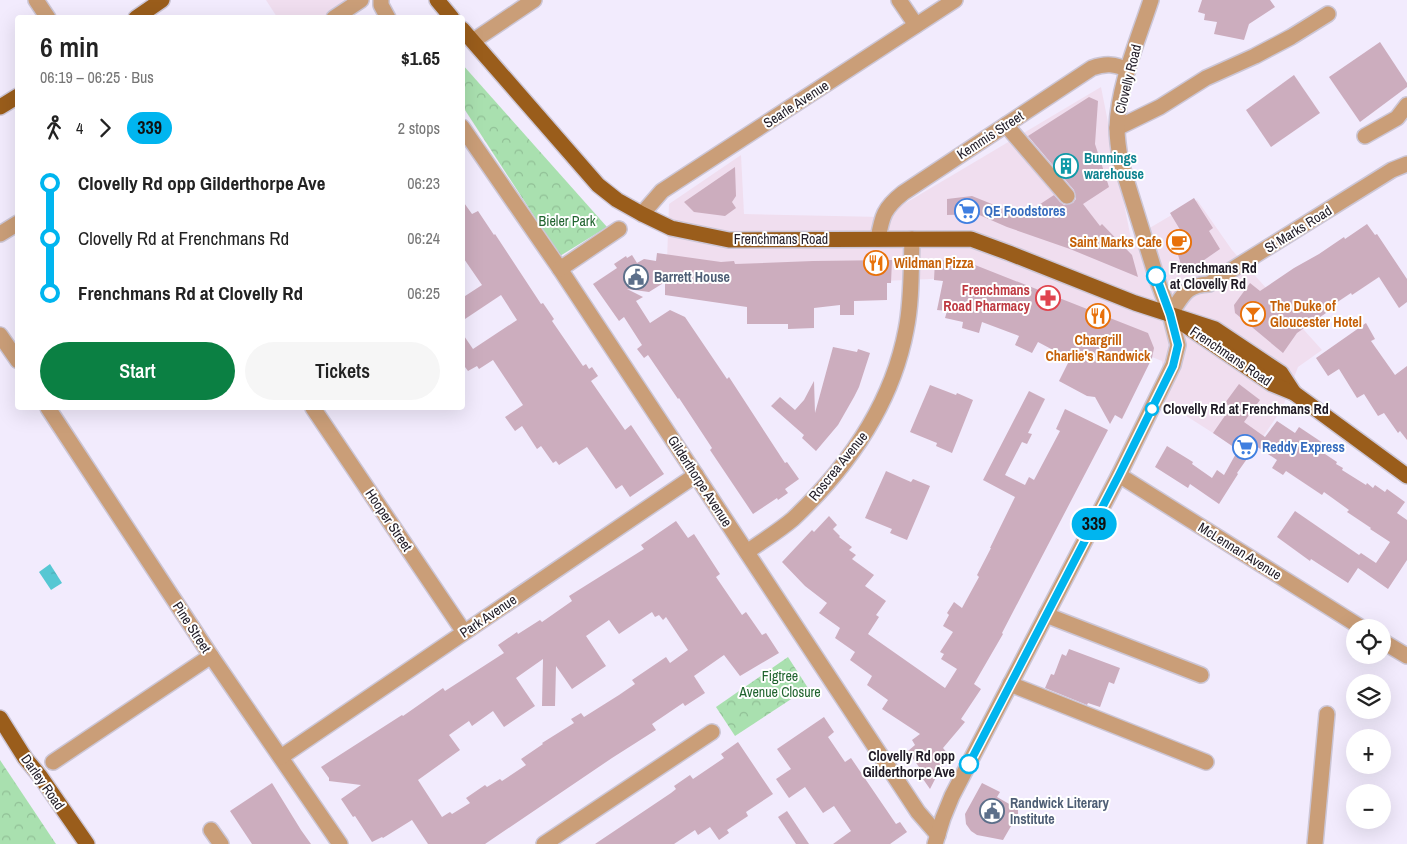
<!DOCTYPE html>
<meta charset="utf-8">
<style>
body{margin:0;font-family:"Archivo Narrow",sans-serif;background:#f6f6f6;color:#222;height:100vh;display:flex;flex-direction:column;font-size:19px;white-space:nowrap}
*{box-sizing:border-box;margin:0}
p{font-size:16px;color:#767676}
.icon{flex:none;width:28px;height:28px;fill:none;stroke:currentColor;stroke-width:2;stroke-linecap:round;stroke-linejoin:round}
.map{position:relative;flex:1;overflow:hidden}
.panel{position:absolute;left:15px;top:15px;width:450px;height:395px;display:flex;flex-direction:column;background:#fff;border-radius:5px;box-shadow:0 5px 20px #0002}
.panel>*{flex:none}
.badge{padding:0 10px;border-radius:16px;font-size:18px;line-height:32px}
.fabs{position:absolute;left:1346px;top:619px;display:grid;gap:10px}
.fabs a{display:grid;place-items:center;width:45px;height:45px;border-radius:50%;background:#fff;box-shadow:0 5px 20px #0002;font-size:25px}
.map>.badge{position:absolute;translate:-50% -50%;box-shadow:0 0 0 2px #fff}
.legs{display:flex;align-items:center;gap:8px;height:55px;padding:0 25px;font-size:16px}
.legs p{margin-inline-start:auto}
.overview{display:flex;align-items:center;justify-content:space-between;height:85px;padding:0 25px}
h1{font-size:28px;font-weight:600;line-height:38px}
.action{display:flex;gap:10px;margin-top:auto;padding:10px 25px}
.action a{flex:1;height:58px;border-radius:30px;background:#0b8043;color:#fff;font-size:20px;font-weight:600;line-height:58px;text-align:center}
.action a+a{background:#f6f6f6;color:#222}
ul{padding:0 25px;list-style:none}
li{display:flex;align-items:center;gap:18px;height:55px;font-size:19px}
li i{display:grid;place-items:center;width:8px;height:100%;margin:0 6px;background:currentColor}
li i::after{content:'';width:12px;height:12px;margin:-6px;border:4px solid;border-radius:50%;background:#fff}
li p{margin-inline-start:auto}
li:first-child i{background:linear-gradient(#0000 50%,currentColor 0)}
li:last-child i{background:linear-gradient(currentColor 50%,#0000 0)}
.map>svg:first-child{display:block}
.commercial{fill:#f0deef}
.park{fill:url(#park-crowns)}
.water{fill:url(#water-ripples)}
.building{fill:#ccadbe;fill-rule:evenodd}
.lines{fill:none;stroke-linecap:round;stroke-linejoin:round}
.minor-casing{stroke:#ccc6d6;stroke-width:18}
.major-casing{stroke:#ccc6d6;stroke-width:18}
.minor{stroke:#ca9e78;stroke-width:15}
.major{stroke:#9a5d1b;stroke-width:15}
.line-1-casing{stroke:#fff;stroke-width:11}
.line-1{stroke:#00b5ef;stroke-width:8}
.stop-1-dot{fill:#fff;stroke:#00b5ef;stroke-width:2.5}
.labels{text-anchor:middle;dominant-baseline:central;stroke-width:4;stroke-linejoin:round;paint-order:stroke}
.street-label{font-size:14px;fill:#201b26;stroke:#fff}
.culture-label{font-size:14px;font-weight:bold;fill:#0d838f;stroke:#fff;text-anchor:start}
.shop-label{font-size:14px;font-weight:bold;fill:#366cbe;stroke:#fff;text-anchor:start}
.park-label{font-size:14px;fill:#21642f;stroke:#fff}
.food-label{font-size:14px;font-weight:bold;fill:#c56008;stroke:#fff;text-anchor:start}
.stop-label{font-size:14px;font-weight:bold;fill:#201b26;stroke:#fff;text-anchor:start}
.service-label{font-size:14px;font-weight:bold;fill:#4e5e75;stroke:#fff;text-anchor:start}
.health-label{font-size:14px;font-weight:bold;fill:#be3a42;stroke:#fff;text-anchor:end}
</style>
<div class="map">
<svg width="1407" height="844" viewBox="0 0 1407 844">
<defs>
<pattern id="park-crowns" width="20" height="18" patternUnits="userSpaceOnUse" patternTransform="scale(1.25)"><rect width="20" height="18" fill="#a9e0af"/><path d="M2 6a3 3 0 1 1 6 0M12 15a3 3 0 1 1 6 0" fill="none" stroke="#91c096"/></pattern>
<pattern id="water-ripples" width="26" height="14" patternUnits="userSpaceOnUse" patternTransform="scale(1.25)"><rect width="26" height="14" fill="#56c7d3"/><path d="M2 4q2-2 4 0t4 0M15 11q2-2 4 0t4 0" fill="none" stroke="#4baab5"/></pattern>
</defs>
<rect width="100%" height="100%" fill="#f2ebfd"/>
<g class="commercial">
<path d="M266,0H348L334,17H277Z"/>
<path d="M1101,87L1131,239L1197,200L1232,250L1322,350L1298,367L1282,409L1249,457L1213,433L1166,403L1162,361L955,278L666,290L669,204L741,155L744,214L882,217Z"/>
</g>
<g class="park">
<path d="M462,64L607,227L560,256L463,107Z"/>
<path d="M788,657L808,688L735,736L716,707Z"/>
<path d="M0,760L56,844H0Z"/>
</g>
<path class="water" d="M50,564L62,583L51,590L39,572Z"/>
<g class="building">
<path d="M1202,0H1270L1275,7L1249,24L1244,40L1214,34L1217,22L1204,20L1205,14L1198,12Z"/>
<path d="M1380,42L1407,83V87L1360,122L1329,77Z"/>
<path d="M1294,75L1320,113L1271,147L1246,110Z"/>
<path d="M1089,97L1098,101L1095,144L1109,187L1083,204L1100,226L1102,224L1132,255L1138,277L1070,249L1007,227L977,214L947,215V199L972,196L1022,216L1054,195L1020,156L1060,202L1064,205L1073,203L1076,199L1074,190L1028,136Z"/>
<path d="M735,167L736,196L732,202L736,208L725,216L694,212L684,202Z"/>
<path d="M1194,198L1213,228L1209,231L1220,249L1184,274L1173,239L1182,233L1170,213Z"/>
<path d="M462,200L472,214L478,211L494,235L495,234L541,304L543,303L554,319L552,321L583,366L586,364L589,369L592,367L598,376L591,381L625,430L631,425L664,474L630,497L622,485L616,489L587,447L559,465L556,461L553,463L541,446L537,449L522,426L515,431L505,417L523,405L493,360L479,369L477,366L468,371L462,363V333L473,349L517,320L501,295L462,321V298L482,285L462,256Z"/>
<path d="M1367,224L1375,235L1377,234L1407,279V302L1399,308L1379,277L1352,295L1351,293L1324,311L1326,313L1297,333L1283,353L1235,313L1234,305L1250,283L1260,291L1294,268L1319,254L1344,237L1345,239Z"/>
<path d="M657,253L721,262L734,261L735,264L813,261L892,260L891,283H887V300L854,301V315H840V305L814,308V328L788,329V324H747V307L665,295V282L649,292L627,289L643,297L636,301L650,323L670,310L685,317L727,379L729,377L785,463L787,462L799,479L785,489L788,493L778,500L777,498L753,514L710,450L712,448L679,398L678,399L648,355L644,358L637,349L642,345L624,317L619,321L593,284L617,268L614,264L626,256L627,258L632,255L637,263L644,259L656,261Z"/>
<path d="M935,260H946L969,266L970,263L1148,333L1154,348L1152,358L1122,419L1115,415L1110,424L1095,397L1087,396L1059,381L1070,359L1038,342L1032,353L1015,345L1019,336L982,322L979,333L962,328L963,322L945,318L947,311L937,310L943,281L934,280Z"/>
<path d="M1366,323L1375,339L1371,341L1395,375L1407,366V440L1400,431L1398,433L1384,413L1378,416L1364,394L1357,398L1339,369L1328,376L1316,358Z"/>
<path d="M833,347L857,352L858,349L870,353L859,387L854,397L838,425L816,451L802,438L804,435L771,406L780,397L795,410L804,400L814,381L815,413Z"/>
<path d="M1239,384L1260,400L1244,422L1265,437L1277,421L1295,433L1299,427L1323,443L1319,450L1337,462L1336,464L1343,468L1342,470L1366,485L1367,483L1373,488L1375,485L1385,492L1387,489L1405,502L1397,513L1407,520V560L1388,589L1358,568L1348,583L1311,559L1310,561L1277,537L1295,511L1359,555L1361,553L1376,563L1390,542L1370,529L1371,528L1347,512L1349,510L1324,492L1322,495L1286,471L1283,475L1272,468L1277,460L1256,446L1237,473L1238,474L1219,504L1190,484L1188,488L1155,467L1167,446L1193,462L1192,464L1212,478L1217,470L1224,475L1238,450L1213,433L1231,407L1225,403Z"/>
<path d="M930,385L956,395L957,393L973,400L952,453L936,446L937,443L910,432Z"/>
<path d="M1029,391L1045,399L1028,433L1032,434L1027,444L1022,442L1005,475L1025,485L1029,477L1034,480L1060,431L1056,429L1065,409L1108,430L1002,633L1003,634L974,684L981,689L961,719L965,722L943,748L948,754L930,789L916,769L919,767L908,751L915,745L912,740L920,734L882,709L888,700L867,685L872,676L850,660L855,652L835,638L840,628L819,613L827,603L805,586L782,562L812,530L814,532L829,516L837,525L833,529L840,536L839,537L852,547L849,550L856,555L852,559L874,575L865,586L886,601L876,615L879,617L868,634L945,688L957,669L941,659L944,654L940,652L953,632L943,626L949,615L947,613L954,602L962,608L979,577L977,575L991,548H990L1015,497L983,480Z"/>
<path d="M886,471L911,482L913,479L930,486L907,540L890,533L892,529L865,518Z"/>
<path d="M676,521L688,538L694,534L720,574L716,577L742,615L746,612L762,635L766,633L779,653L740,676L724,655L694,676L705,693L685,706L683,703L652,724L656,730L612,758L485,844H428L412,820L383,838L382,837L372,842L355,816L353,817L341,799L361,785L329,781V778L321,767L402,715L403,716L443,688L445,691L504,653L498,645L517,632L518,634L540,620L542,622L572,601L569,596L644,549L641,545ZM652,612L655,617L659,615L663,620L666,617L688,650L670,663L666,657L632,680L635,684L619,695L584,717L581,713L571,719L574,723L542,743L543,744L521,759L526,765L502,781L500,779L487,787L485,785L466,798L470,803L452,814L450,812L442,817L418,780L460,750L449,735L469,721L472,726L493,711L504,727L535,706L516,678L543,659L542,706H555L556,666L572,689L606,666L586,636L609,620L619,634Z"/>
<path d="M1069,649L1120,668L1114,684L1109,682L1100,707L1088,703L1087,705L1045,688L1051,674L1054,675L1062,654L1066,656Z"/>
<path d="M824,717L834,732L828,737L845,762L851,758L896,824L900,822L907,832L890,844H833L851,831L834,806L823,813L805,787L789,798L776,779L791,769L777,749Z"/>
<path d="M738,742L773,794L746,812L748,816L727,830L729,833L719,840L710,827L698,835L695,830L674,844H595L671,793L676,789L674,786L690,775L693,779L724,758L721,754Z"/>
<path d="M272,783L301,830L311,844H252L230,811Z"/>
<path d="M982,783L1000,792L997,797L1018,809V814L1003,840L977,835L971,831L966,824L965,814Z"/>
<path d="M787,811L809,844H796L778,817Z"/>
</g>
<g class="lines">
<defs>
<g id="minor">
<path d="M36,0L48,18"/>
<path d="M381,0V5L388,18"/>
<path d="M899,0L916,25"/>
<path d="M334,18L361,0"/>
<path d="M473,41L534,0"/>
<path d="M1006,125L1067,196"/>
<path d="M462,127L560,269L918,812L938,835"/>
<path d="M1117,128L1160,107L1206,78L1255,56L1291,37L1328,14"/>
<path d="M1365,136L1397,118L1407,105"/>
<path d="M642,214L662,191L955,0"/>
<path d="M0,234L18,223"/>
<path d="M878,239C882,216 884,208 903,193L1092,68C1106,63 1115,64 1128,70"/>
<path d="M560,269L619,229"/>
<path d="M1170,314C1183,296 1185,285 1209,284L1392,170L1407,164"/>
<path d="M0,335L18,361"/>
<path d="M48,408L211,656L340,844"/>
<path d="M313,408L464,632"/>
<path d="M1119,475L1362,628"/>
<path d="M747,552C762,541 779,531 793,519C847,468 892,404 906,330C912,301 911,269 912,239"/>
<path d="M1046,615L1201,675"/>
<path d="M1382,641L1407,656"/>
<path d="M1010,684L1206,762"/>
<path d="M281,757L696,475"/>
<path d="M53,762L211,656"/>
<path d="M211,830L221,844"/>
<path d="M544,844L712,732"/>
<path d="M935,844L943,818L952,796L1119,475L1173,365L1178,345L1170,314L1158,282L1121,163C1119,152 1117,140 1117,128C1118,86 1138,40 1151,0"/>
<path d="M1315,844L1327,714"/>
</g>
<g id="major">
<path d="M437,0L452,18"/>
<path d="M136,18L162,0"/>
<path d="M462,29L598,185L617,200L642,214L671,228L729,240L971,239L1009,253L1135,303L1215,329L1281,373L1294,393"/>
<path d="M0,107L18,96"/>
<path d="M1182,323L1272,384L1294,393L1407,476"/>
<path d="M0,718L25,758L40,776L87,844"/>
</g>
</defs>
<use href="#minor" class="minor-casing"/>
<use href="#major" class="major-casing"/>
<use href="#minor" class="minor"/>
<use href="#major" class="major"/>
</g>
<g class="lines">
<defs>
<path id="line-1" d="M969,764L1119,475L1173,366L1178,345L1170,314L1156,276"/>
</defs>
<use href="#line-1" class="line-1-casing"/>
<use href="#line-1" class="line-1"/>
</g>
<defs>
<symbol id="building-ring" viewBox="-11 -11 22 22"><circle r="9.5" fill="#fff" stroke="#0f9aa8" stroke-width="1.5"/><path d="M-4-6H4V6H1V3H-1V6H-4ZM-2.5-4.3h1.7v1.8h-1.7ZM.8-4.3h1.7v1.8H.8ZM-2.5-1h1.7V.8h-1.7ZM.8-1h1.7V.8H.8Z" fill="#0f9aa8"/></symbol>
<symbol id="supermarket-ring" viewBox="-11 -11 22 22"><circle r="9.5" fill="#fff" stroke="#3f7fe0" stroke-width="1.5"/><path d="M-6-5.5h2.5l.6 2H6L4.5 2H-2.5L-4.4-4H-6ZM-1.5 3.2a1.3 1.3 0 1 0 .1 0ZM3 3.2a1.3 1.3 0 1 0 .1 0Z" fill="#3f7fe0"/></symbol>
<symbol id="cafe-ring" viewBox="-11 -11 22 22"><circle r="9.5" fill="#fff" stroke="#e8710a" stroke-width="1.5"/><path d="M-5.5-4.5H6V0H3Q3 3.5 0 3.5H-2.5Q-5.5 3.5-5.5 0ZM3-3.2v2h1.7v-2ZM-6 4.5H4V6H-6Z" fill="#e8710a"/></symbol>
<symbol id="restaurant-ring" viewBox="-11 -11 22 22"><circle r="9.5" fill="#fff" stroke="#e8710a" stroke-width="1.5"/><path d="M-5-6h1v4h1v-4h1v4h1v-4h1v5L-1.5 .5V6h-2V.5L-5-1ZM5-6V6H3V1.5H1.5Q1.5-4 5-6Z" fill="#e8710a"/></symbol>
<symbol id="civic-ring" viewBox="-11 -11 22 22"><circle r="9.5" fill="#fff" stroke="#5c6f8a" stroke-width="1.5"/><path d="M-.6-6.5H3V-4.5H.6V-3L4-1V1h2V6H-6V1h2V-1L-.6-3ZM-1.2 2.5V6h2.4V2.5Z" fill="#5c6f8a"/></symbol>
<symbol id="pharmacy-ring" viewBox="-11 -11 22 22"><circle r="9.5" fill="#fff" stroke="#e0444e" stroke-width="1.5"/><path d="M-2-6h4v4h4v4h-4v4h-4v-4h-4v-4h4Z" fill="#e0444e"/></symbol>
<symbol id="bar-ring" viewBox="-11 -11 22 22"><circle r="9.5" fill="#fff" stroke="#e8710a" stroke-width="1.5"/><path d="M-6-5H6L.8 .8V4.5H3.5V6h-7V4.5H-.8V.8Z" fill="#e8710a"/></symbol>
</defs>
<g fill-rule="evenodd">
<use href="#building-ring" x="1052" y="152" width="28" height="28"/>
<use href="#supermarket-ring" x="953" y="197" width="28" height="28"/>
<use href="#cafe-ring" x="1165" y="228" width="28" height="28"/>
<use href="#restaurant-ring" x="862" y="249" width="28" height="28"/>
<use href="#civic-ring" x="622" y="263" width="28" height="28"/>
<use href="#pharmacy-ring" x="1034" y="284" width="28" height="28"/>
<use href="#bar-ring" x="1239" y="300" width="28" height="28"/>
<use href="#restaurant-ring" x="1084" y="302" width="28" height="28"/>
<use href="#supermarket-ring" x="1231" y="433" width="28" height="28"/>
<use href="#civic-ring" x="978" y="797" width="28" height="28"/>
</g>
<g class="stop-1-dot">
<circle cx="1156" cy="276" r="9"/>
<circle cx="1152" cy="409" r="6"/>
<circle cx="969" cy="764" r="9"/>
</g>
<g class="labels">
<g class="street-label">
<text transform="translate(1128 79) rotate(-76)">Clovelly Road</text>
<text transform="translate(796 104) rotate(-33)">Searle Avenue</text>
<text transform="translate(990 135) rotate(-33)">Kemmis Street</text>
<text transform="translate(1298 229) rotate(-32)">St Marks Road</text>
<text x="781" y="239">Frenchmans Road</text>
<text transform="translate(1231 356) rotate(34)">Frenchmans Road</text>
<text transform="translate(838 466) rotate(-51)">Roscrea Avenue</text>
<text transform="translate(700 481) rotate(57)">Gilderthorpe Avenue</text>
<text transform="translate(389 520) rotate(56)">Hooper Street</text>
<text transform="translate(1240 551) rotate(32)">McLennan Avenue</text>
<text transform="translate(488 616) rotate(-34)">Park Avenue</text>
<text transform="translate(192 627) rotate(57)">Pine Street</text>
<text transform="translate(43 782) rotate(55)">Darley Road</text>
</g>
<g class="culture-label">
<text x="1084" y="158">Bunnings<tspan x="1084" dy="16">warehouse</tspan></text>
</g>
<g class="shop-label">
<text x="984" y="211">QE Foodstores</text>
<text x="1262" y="447">Reddy Express</text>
</g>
<g class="park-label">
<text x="567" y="221">Bieler Park</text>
<text x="780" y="676">Figtree<tspan x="780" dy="16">Avenue Closure</tspan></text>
</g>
<g class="food-label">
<text x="1162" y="242" text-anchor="end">Saint Marks Cafe</text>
<text x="894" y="263">Wildman Pizza</text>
<text x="1270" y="306">The Duke of<tspan x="1270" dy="16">Gloucester Hotel</tspan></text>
<text x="1098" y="340" text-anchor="middle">Chargrill<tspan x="1098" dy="16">Charlie's Randwick</tspan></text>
</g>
<g class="stop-label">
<text x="1170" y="268">Frenchmans Rd<tspan x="1170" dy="16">at Clovelly Rd</tspan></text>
<text x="1163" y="409">Clovelly Rd at Frenchmans Rd</text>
<text x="955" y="756" text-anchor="end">Clovelly Rd opp<tspan x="955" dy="16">Gilderthorpe Ave</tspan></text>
</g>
<g class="service-label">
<text x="654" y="277">Barrett House</text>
<text x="1010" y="803">Randwick Literary<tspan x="1010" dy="16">Institute</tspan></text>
</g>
<g class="health-label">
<text x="1030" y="290">Frenchmans<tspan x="1030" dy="16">Road Pharmacy</tspan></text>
</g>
</g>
</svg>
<div class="fabs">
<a><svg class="icon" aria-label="locate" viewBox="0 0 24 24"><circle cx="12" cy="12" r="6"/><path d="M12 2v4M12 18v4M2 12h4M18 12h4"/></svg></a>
<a><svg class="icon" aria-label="layers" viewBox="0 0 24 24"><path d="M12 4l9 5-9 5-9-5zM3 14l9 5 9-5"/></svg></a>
<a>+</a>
<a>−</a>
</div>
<b class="badge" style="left:1094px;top:524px;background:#00b5ef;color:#111">339</b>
<section class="panel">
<div class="overview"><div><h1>6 min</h1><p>06:19 – 06:25 · Bus</p></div><b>$1.65</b></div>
<div class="legs"><svg class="icon" aria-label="walk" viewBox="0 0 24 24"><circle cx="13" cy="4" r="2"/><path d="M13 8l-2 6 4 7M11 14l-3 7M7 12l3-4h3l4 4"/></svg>4<svg class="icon" aria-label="forward" viewBox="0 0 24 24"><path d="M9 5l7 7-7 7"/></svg><b class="badge" style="background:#00b5ef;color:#111">339</b><p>2 stops</p></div>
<ul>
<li><i style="color:#00b5ef"></i><b>Clovelly Rd opp Gilderthorpe Ave</b><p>06:23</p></li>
<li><i style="color:#00b5ef"></i><span>Clovelly Rd at Frenchmans Rd</span><p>06:24</p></li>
<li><i style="color:#00b5ef"></i><b>Frenchmans Rd at Clovelly Rd</b><p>06:25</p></li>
</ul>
<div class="action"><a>Start</a><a>Tickets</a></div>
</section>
</div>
